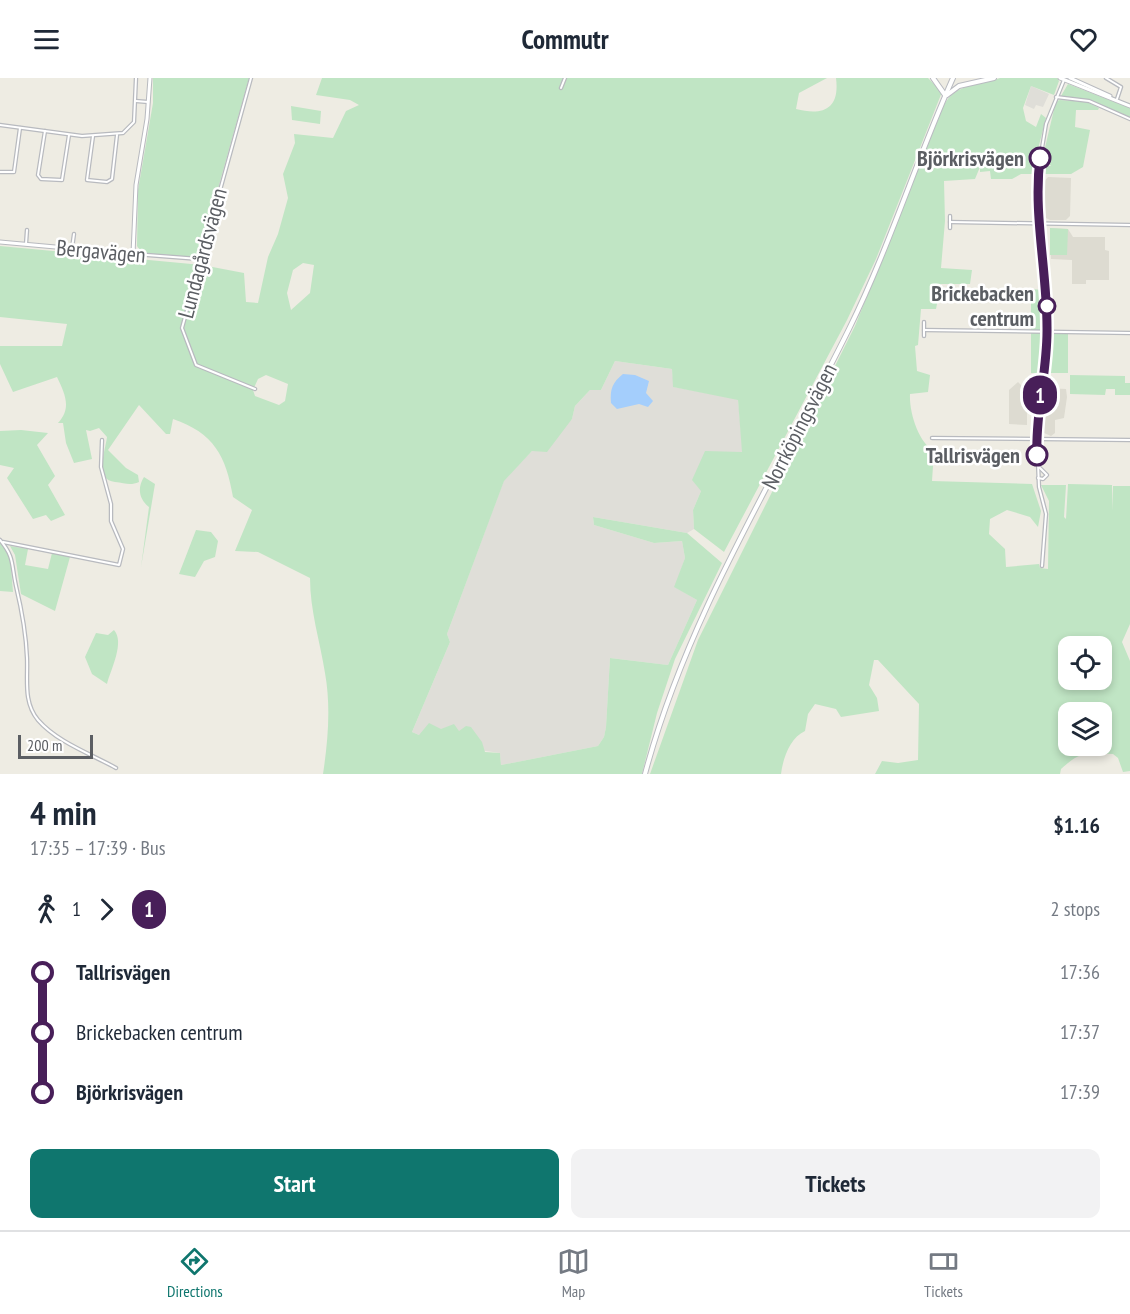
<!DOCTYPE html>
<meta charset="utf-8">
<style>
body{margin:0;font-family:"PT Sans Narrow",sans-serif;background:#f2f2f3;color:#1f2937;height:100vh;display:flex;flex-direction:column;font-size:22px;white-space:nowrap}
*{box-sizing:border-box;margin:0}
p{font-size:20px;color:#747a83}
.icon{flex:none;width:33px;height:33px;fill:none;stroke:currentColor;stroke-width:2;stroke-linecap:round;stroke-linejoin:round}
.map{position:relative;height:696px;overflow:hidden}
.drawer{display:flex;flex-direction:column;background:#fff;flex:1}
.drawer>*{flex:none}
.badge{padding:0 12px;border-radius:20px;font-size:21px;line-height:39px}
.tools{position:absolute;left:1058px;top:558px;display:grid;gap:12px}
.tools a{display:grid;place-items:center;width:54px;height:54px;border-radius:12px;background:#fff;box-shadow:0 3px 9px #0003;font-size:30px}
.scale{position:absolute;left:18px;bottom:15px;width:75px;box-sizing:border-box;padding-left:6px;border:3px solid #5b5e63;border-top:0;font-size:16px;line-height:21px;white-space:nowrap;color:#5b5e63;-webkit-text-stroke:4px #fff;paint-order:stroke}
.map>.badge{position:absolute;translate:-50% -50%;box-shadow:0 0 0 3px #fff}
.legs{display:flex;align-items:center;gap:9px;height:66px;padding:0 30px;font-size:20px}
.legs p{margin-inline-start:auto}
.head{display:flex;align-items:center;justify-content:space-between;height:102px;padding:0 30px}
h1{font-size:33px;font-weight:800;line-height:45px}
.button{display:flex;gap:12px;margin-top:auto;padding:12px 30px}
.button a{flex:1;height:69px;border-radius:12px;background:#0f766e;color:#fff;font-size:24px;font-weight:800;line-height:69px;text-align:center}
.button a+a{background:#f2f2f3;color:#1f2937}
ul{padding:0 30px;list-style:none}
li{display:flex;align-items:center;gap:21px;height:60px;font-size:22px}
li i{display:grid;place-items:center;width:9px;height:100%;margin:0 8px;background:currentColor}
li i::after{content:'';width:15px;height:15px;margin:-8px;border:4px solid;border-radius:50%;background:#fff}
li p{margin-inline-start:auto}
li:first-child i{background:linear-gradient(#0000 50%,currentColor 0)}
li:last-child i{background:linear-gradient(currentColor 50%,#0000 0)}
header{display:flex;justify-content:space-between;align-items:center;height:78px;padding:0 30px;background:#fff;font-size:27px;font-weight:800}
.menu{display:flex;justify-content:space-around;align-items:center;height:84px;border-top:2px solid #e0e1e3;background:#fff;font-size:16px;color:#747a83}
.menu a{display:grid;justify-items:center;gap:3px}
.menu .active{color:#0f766e}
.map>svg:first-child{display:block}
.industrial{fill:#dfded8}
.education{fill:#dddbd1}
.green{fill:#c0e5c4;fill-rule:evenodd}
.water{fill:#a4cefc}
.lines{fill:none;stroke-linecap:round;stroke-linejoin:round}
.minor-casing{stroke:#b8babf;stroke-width:4.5}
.tertiary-casing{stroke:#b8babf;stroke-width:5}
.secondary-casing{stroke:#b9bbc1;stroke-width:6}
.minor{stroke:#fff;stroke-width:2}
.tertiary{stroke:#fff;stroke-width:3}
.secondary{stroke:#fff;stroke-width:4}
.line-1-casing{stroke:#fff;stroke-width:14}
.line-1{stroke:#481f59;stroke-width:9}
.stop-1-dot{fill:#fff;stroke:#481f59;stroke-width:3}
.labels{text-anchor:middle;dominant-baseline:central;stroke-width:5;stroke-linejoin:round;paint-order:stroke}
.stop-label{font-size:22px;font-weight:bold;fill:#5b5e63;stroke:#fff;text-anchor:end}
.street-label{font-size:22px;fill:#5b5e63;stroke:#fff}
</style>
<header><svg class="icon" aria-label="menu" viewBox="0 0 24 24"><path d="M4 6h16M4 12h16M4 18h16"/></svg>Commutr<svg class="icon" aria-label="heart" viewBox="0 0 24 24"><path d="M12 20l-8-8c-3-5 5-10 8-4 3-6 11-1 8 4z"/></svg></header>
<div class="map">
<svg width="1130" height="696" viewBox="0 0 1130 696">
<rect width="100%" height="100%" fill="#eeece3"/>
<g class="industrial">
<path d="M1031,8L1049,16L1043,29L1036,27L1034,31L1025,27Z"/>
<path d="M615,283L672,291L674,309L738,321L743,375L701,413L693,432L694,451L687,455L593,439L594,447L654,465L682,463L685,480L675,509L697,522L668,587L610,580L606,649L604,659L598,668L501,687L500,675L472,671L441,651L419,657L412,654L450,564L447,556L504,402L532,373L572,341L575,328L590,312H601Z"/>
</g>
<g class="education">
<path d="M1048,99L1071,100L1070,138L1066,142H1050L1046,140L1043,105Z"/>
<path d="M1050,150L1068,151L1073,159H1105V172L1109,173V202H1086V206H1072V182L1051,181Z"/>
<path d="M1018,304L1033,319V327L1027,328V347L1009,346V312Z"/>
<path d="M1048,310L1066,311L1067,319L1064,340L1055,342V355L1051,358L1044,355L1043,351Z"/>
</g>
<g class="green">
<path d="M153,0H249L200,175L196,179L142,175L137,168L138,112L153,25Z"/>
<path d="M322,0H827L799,15L796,31C823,38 840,31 836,0H928L942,14L876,181L847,242L724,474L694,451L693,432L701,413L692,402L705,373L742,374L738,322L673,309L672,291L615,283L601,312H590L575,328L572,341L547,374L532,373L504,403L447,556L450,564L412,654L419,657L429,645L441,651L454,646L459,653L466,648L471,649L482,664L485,674L500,675L501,687L598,668L604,659L606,649L610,580L668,587L697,522L674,509L685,480L682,463L654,465L594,447L593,439L687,455L722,485L675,581L657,635L642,696H323C328,663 331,628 325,595C320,563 310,533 310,500L258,474L235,473L252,432L233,419C226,378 214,355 173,341L170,356H166L139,327L108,372L126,390L138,397L139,404C130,408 125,405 115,404C94,402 105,374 107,359L99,350L90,353L86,352L92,381L74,385L66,365L63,345H58C72,330 65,316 57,299L13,314L0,286V268H62L67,246L0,239V168L202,187L244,195L246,224L258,225L268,179L278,156L288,120L283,96L295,65L294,56L333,60L346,33L359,27L350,22L316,17ZM303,185L314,187L310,215L291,232L287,215L293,192ZM266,297L288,306L285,323L279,327L255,318L253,312L258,301Z"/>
<path d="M1000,0H1057L1059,3L1054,17L1031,8L1023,30L1026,43L1036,49L1041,36L1046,40L1036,79L1035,96H1021L1012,101H991L990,93L980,94V89L975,101L944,103L945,143L941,190L972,192L970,206H941L936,231H921L918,267L915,268L917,293L930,297L928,314L910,316C909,335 919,365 934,373L932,403L1032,406L1041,433L1038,449L1030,439L1007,432L990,441L989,456L1005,471L1006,489L1039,486L1040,490L1048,491L1049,423L1041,407H1066L1064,439L1066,441L1068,406L1112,407V433L1113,408H1130V546L1122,564L1130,583V693L1123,694L1118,680L1113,676C1086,675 1082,672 1061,691L1060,696H875L882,683L898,685L918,682L919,626L878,582H874L869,607L877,620L879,633L841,639L836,631L815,626L808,636L805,653C790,660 783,680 781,696H650L698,562L855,248L944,27C956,5 978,8 1000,0ZM1068,568H1101V602H1068ZM1068,634H1101V668H1068Z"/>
<path d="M1068,6L1130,30V39L1090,22L1064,20L1061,18Z"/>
<path d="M1060,22L1087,24L1099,30L1098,32H1076L1075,49L1090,52L1083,89L1071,96H1040L1041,88H1051L1043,78L1056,23Z"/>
<path d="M291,28L321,33L320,46L292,42Z"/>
<path d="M1050,150L1068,151L1067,177H1050Z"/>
<path d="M1031,211L1043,212V255H1068V295H1031Z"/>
<path d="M1070,297L1125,298V305H1130V317H1115V311H1106L1105,317L1070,316Z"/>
<path d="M21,352L48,355L37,367L55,398L48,407L65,437L51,443L46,437L33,441L7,400L14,390L0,387V353Z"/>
<path d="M144,399L155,406L141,489L149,429C139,421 137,410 144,399Z"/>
<path d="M196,452L211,454L218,463L215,479L204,483L195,499L179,496Z"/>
<path d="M0,464L10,477L13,514L0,513Z"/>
<path d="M10,468L28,471L25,487L48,491L52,475L70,479L55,533L21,516L15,477Z"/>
<path d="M114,552C125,564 111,591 107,606L92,596L85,579L96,555L108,557Z"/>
</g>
<path class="water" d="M623,296L635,297L649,303L646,315L653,323L648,329L639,326L617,331L611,325C610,311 612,305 623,296Z"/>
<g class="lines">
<defs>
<g id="minor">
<path d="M251,0L182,250L196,287L255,311"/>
<path d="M1106,0L1121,9L1117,21"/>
<path d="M561,10L565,0"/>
<path d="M1056,19L1089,23L1130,41"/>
<path d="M136,23L148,24"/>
<path d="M0,47L82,58L123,55L134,44L136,0"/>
<path d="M45,53L38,97L41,101L62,102L69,57"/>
<path d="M93,58L87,102L107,104L112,101L117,57"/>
<path d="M0,94H14L20,50"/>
<path d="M950,138V150"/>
<path d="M950,144L1130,147"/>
<path d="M26,166L27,152"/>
<path d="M72,170L74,156"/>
<path d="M134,176L199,181"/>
<path d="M924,244V258"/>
<path d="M924,252L1130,255"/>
<path d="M932,360L1130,362"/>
<path d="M1038,388L1047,397L1043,401L1038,400"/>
<path d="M0,462C15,480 11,486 16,508C22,533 26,554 27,580C28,601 23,624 38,642C57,664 91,676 116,690"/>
<path d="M3,464L119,487L123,471L111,443V426L101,389L102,362"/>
<path d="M1042,488L1046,436L1039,409L1037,361L1047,245L1037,100L1046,46L1064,2"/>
</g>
<g id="tertiary">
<path d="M1060,0L1130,28"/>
<path d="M1070,0L1110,18"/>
<path d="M0,164L133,176L136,107L147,41L150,0"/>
</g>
<g id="secondary">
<path d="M933,0L945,17"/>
<path d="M947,17L959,8L994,0"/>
<path d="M645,696C687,538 777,397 849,251C889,170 916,83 953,0"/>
</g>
</defs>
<use href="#minor" class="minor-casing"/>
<use href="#tertiary" class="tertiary-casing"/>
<use href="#secondary" class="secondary-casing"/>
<use href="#minor" class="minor"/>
<use href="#tertiary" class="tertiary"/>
<use href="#secondary" class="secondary"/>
</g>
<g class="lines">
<defs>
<path id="line-1" d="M1037,377C1035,333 1048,292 1047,249C1047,192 1033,136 1040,80"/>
</defs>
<use href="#line-1" class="line-1-casing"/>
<use href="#line-1" class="line-1"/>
</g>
<g class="stop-1-dot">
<circle cx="1040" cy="80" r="10"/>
<circle cx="1047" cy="228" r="8"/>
<circle cx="1037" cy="377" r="10"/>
</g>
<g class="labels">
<g class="stop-label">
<text x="1024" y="80">Björkrisvägen</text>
<text x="1034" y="215">Brickebacken<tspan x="1034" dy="25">centrum</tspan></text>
<text x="1020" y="377">Tallrisvägen</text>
</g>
<g class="street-label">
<text transform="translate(101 173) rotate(5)">Bergavägen</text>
<text transform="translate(202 175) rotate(-75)">Lundagårdsvägen</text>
<text transform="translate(799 348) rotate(-63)">Norrköpingsvägen</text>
</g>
</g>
</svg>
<div class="tools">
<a><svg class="icon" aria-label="locate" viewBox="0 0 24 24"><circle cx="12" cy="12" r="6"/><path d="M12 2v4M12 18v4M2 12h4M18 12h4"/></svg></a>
<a><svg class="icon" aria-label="layers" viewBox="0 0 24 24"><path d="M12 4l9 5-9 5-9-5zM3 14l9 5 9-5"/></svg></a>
</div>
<div class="scale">200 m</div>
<b class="badge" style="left:1040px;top:317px;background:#481f59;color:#fff">1</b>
</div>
<section class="drawer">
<div class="head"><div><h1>4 min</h1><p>17:35 – 17:39 · Bus</p></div><b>$1.16</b></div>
<div class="legs"><svg class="icon" aria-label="walk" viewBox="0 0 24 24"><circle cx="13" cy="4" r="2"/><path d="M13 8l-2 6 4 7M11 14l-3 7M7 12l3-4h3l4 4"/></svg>1<svg class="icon" aria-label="forward" viewBox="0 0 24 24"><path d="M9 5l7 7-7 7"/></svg><b class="badge" style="background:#481f59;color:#fff">1</b><p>2 stops</p></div>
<ul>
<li><i style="color:#481f59"></i><b>Tallrisvägen</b><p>17:36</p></li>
<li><i style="color:#481f59"></i><span>Brickebacken centrum</span><p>17:37</p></li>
<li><i style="color:#481f59"></i><b>Björkrisvägen</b><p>17:39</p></li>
</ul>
<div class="button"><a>Start</a><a>Tickets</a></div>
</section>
<nav class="menu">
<a class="active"><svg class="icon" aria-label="directions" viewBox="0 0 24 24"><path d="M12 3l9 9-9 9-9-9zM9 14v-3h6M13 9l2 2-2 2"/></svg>Directions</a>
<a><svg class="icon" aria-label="map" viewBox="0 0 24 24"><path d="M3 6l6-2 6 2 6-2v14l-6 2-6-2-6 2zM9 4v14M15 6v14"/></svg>Map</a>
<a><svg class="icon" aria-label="tickets" viewBox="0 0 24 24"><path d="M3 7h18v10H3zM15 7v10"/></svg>Tickets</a>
</nav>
